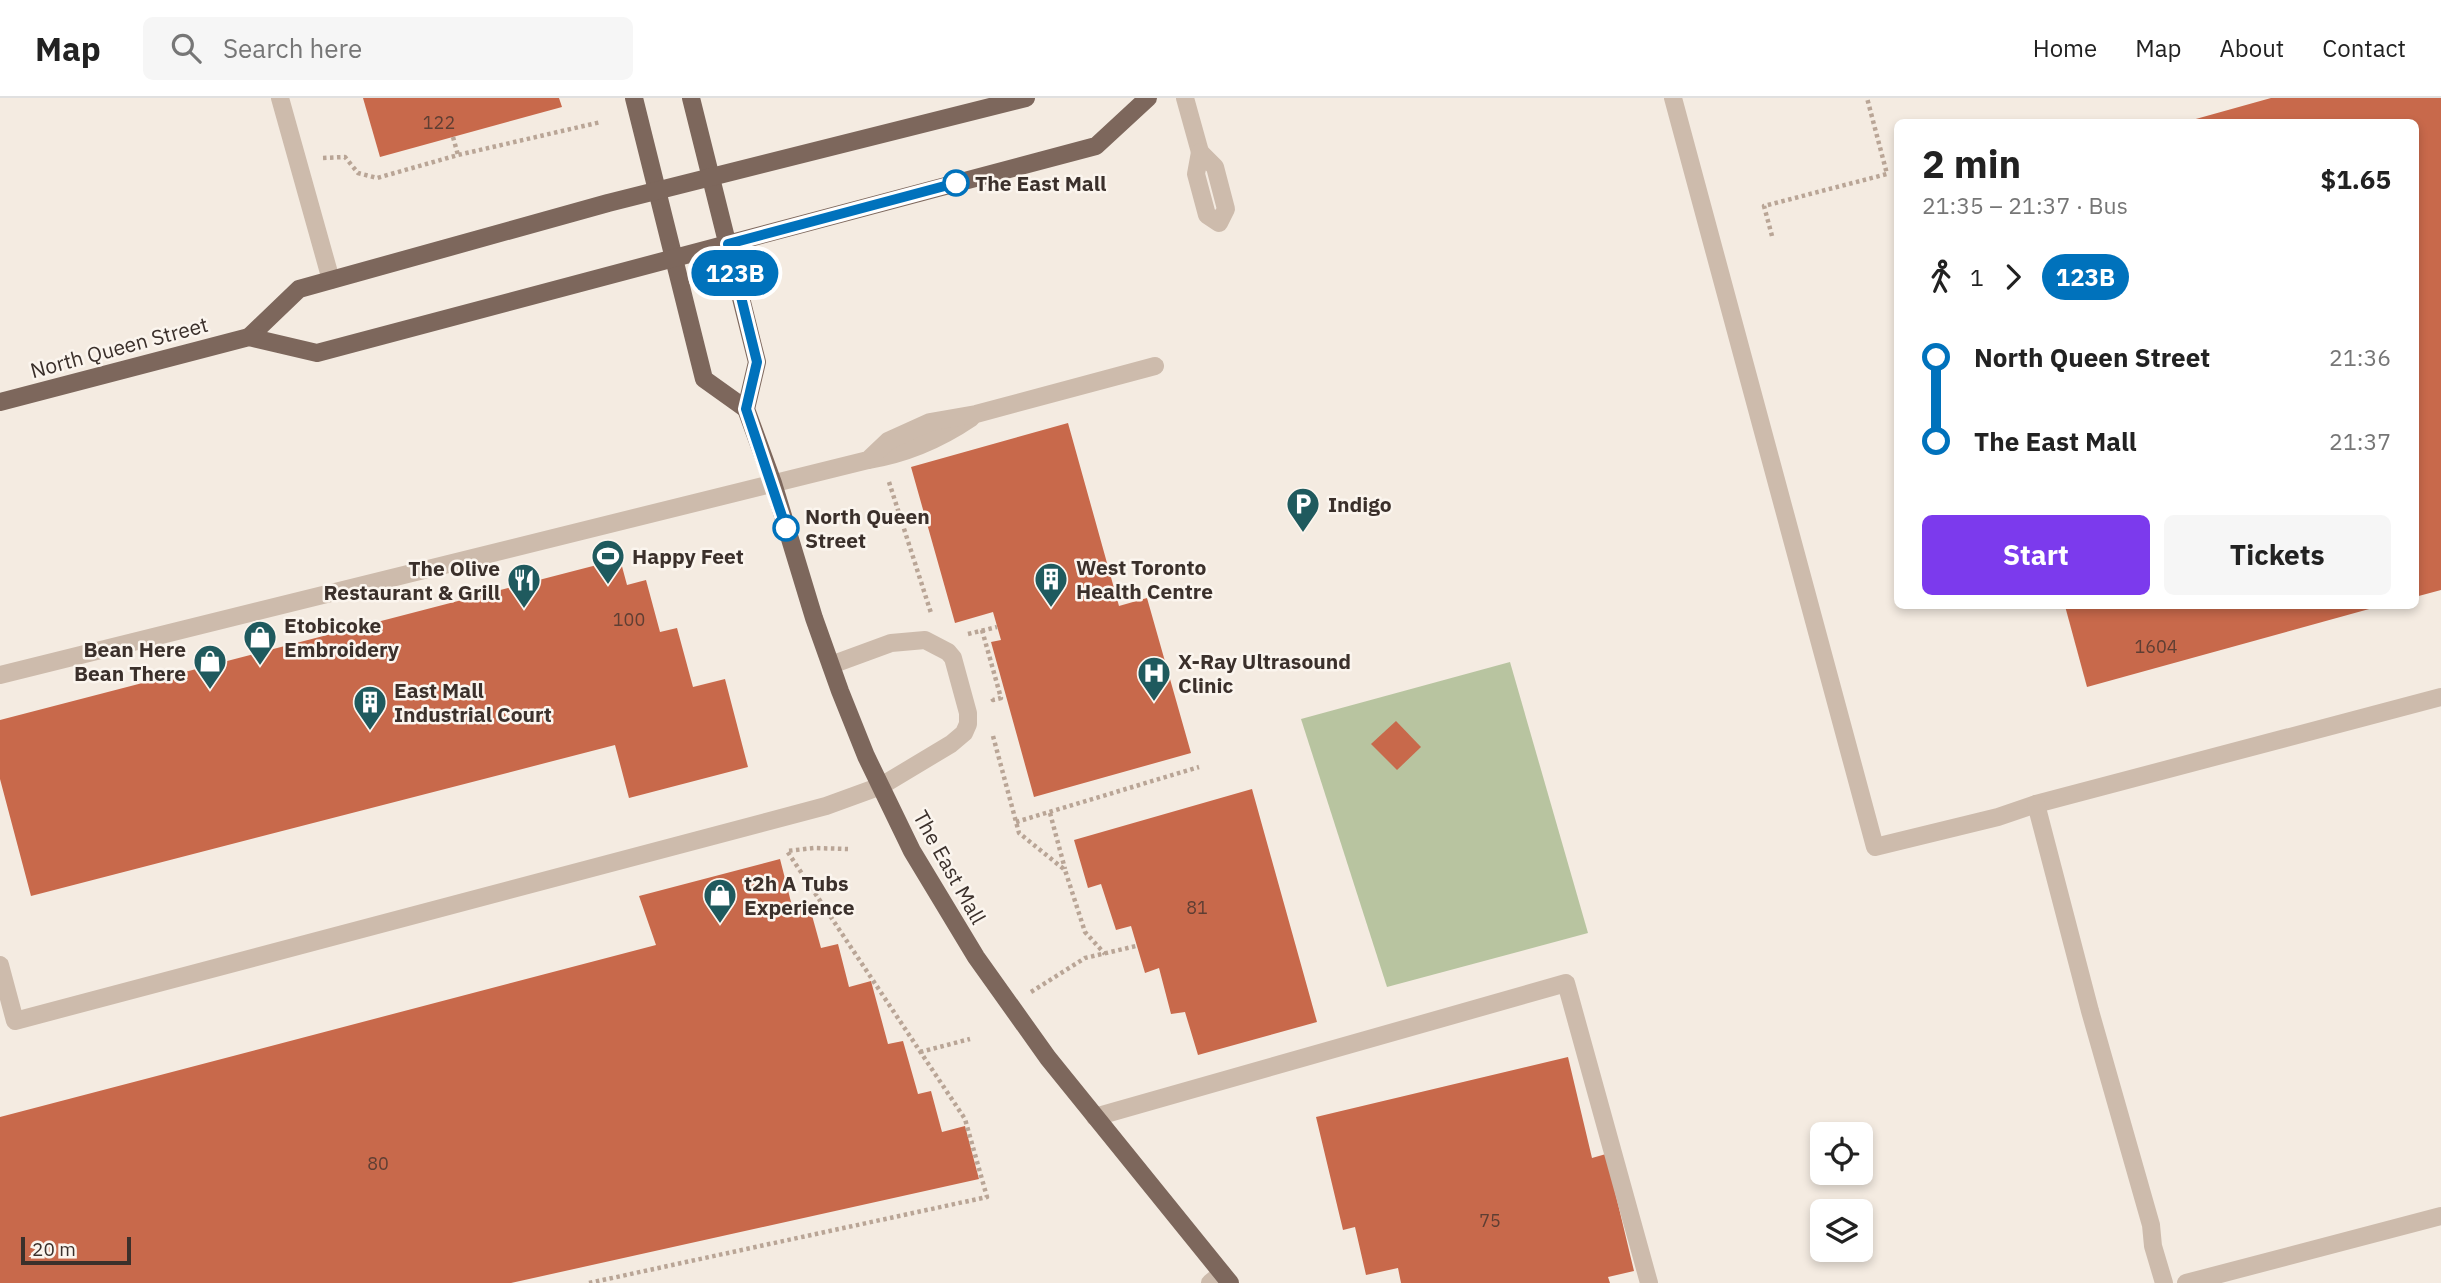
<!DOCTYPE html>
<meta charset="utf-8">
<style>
body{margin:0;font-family:"IBM Plex Sans",sans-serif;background:#f6f6f6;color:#222;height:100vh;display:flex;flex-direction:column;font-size:26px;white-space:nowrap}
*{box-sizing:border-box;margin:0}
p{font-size:23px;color:#767676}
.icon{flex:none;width:38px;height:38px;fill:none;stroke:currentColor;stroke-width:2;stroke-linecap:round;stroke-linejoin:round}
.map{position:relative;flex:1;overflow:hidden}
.sheet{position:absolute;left:1894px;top:21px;width:525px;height:490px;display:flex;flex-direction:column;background:#fff;border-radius:10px;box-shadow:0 4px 10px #0003}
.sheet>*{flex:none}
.badge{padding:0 14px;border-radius:23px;font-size:24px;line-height:46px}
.fabs{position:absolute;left:1810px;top:1024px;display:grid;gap:14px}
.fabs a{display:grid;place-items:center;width:63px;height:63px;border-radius:10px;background:#fff;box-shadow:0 4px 10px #0003;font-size:35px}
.scale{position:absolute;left:21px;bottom:18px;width:110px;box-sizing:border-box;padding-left:7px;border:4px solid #3b302b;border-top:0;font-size:19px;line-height:24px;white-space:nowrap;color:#3b302b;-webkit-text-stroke:5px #fbf5ee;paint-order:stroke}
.map>.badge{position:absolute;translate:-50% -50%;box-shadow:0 0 0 4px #fff}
.legs{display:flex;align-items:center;gap:10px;height:77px;padding:0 28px;font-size:23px}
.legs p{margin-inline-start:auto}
.head{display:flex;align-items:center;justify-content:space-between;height:119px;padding:0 28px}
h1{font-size:38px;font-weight:800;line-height:52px}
.cta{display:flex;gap:14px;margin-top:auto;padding:14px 28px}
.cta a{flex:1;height:80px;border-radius:10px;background:#7c3aed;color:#fff;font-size:28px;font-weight:800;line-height:80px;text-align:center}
.cta a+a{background:#f6f6f6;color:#222}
ul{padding:0 28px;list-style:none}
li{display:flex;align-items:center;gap:24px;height:84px;font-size:26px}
li i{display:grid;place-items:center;width:10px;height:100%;margin:0 9px;background:currentColor}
li i::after{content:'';width:18px;height:18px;margin:-9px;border:5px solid;border-radius:50%;background:#fff}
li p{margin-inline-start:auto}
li:first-child i{background:linear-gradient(#0000 50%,currentColor 0)}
li:last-child i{background:linear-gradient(currentColor 50%,#0000 0)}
header{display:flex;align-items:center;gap:42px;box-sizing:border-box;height:98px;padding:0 35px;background:#fff;border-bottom:2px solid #e0e0e0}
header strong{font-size:33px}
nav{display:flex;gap:38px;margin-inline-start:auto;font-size:24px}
.search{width:490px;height:63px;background:#f6f6f6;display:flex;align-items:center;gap:18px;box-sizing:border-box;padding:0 24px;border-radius:10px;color:#767676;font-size:26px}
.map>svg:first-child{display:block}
.green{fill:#b8c4a0}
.building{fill:#c8694b}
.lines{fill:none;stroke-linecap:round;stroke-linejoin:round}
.path{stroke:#b9a596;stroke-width:4.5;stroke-dasharray:3.5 3.5;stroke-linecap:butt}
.minor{stroke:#cdbbac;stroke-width:18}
.major{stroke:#7d675c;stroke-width:18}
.line-1-casing{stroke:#fff;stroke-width:16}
.line-1{stroke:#0072bc;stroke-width:10}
.stop-1-dot{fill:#fff;stroke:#0072bc;stroke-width:3.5}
.labels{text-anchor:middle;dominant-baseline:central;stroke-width:5;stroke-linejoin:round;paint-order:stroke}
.number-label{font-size:18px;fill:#5e3e33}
.stop-label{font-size:21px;font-weight:bold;fill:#3b302b;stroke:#fbf5ee;text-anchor:start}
.street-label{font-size:21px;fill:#3b302b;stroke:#fbf5ee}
.poi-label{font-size:21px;font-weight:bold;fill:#3b302b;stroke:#fbf5ee;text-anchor:start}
</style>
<header>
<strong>Map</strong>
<div class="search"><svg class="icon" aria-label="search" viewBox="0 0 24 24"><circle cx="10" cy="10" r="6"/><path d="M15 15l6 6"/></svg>Search here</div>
<nav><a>Home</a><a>Map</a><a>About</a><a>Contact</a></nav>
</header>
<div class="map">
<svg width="2441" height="1185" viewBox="0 0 2441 1185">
<rect width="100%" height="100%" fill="#f4ebe1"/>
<path class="green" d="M1510,564L1588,835L1387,889L1301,621Z"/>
<g class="building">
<path d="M363,0H559L562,9L380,59Z"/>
<path d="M2271,0H2441V492L2415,499V24H2185Z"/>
<path d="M1068,325L1119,508L1147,500L1191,655L1034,699L991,544L1001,542L993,514L955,525L911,369Z"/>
<path d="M620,461L627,487L646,482L660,534L677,530L693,589L725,581L748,669L629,700L615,647L31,798L0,681V622Z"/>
<path d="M2065,508H2380L2087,589Z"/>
<path d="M1396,623L1421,649L1397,672L1371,646Z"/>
<path d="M1252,691L1317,924L1198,957L1185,914L1171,916L1159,870L1145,875L1131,828L1116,832L1101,786L1088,790L1074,742Z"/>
<path d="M780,761L792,808L808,803L821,850L838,846L849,889L871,883L888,946L903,943L918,996L931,993L942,1034L965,1028L979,1081L511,1185H0V1019L656,847L639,798Z"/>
<path d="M1568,959L1592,1060L1606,1056L1634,1173L1608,1179L1610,1185H1401L1398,1170L1366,1177L1355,1129L1343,1132L1316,1019Z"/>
</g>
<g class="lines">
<g class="path">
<path d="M453,39L458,57"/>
<path d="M323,60L345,59L358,75L377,80L458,57L601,24"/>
<path d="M1772,138L1764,108L1887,76L1867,0"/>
<path d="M889,384L931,515"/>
<path d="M982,532L1001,600L993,602L992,600"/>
<path d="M968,536L997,529"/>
<path d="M993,638L1019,735L1065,772L1085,834L1105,856"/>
<path d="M1050,715L1065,771"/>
<path d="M1016,724L1199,669"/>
<path d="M1031,894L1085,860L1136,848"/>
<path d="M920,954L970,941"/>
<path d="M589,1185L987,1099L965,1021L787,753L814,750L848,751"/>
</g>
<g class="minor">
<path d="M280,0L331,182"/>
<path d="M1185,0L1200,54"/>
<path d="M1673,0L1875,749L1998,719L2036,706L2441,599"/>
<path d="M1200,54L1215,69L1226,111L1219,125L1207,117L1196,76Z"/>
<path d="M868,362C905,356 940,341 971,320"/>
<path d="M0,577L868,362L888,343L930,324L976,316L1155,268"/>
<path d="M2036,706L2090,913L2151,1127L2153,1148L2164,1185"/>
<path d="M0,867L15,923L826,708L881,688L951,646L964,635L968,626V615L953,560L948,554L925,542L891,545L831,567"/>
<path d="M1095,1019L1566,885L1649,1185"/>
<path d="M1210,1185L1222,1175"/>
<path d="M2186,1185L2441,1118"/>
</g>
<g class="major">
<path d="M634,0L704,281L746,311"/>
<path d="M691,0L757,264L746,311L773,385L814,520L840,593L866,658L912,753L976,859L1048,960L1230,1185"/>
<path d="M249,239L299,191L608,105L1026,0"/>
<path d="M0,304L249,239L317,255L1096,48L1148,0"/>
</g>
</g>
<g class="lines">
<defs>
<path id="line-1" d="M786,430L746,311L757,264L728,146L956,85"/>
</defs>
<use href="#line-1" class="line-1-casing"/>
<use href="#line-1" class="line-1"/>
</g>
<defs>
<symbol id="parking-pin" viewBox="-11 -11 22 30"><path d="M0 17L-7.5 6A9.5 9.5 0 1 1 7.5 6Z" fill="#1f5a5e" stroke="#fbf5ee"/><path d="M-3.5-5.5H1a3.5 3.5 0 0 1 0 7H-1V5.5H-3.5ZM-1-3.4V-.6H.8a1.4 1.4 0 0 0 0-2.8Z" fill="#fff"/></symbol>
<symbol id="stadium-pin" viewBox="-11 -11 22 30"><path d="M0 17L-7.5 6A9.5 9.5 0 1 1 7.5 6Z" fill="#1f5a5e" stroke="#fbf5ee"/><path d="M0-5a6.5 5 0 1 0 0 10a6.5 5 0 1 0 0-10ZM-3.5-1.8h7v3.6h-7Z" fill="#fff"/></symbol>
<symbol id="building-pin" viewBox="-11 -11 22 30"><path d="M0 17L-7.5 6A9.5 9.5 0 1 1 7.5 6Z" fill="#1f5a5e" stroke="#fbf5ee"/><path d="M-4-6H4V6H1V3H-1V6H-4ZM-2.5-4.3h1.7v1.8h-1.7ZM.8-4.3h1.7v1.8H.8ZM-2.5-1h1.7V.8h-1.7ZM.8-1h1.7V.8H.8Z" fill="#fff"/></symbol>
<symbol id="restaurant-pin" viewBox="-11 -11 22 30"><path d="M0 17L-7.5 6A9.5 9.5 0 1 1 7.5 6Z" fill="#1f5a5e" stroke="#fbf5ee"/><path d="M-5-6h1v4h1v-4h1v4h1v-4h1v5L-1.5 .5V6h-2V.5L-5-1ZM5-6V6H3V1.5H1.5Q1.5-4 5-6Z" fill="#fff"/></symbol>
<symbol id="shop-pin" viewBox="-11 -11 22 30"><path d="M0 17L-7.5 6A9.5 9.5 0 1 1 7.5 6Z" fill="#1f5a5e" stroke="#fbf5ee"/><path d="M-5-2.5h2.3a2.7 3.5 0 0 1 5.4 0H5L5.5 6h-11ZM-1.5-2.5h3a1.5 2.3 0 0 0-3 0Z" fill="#fff"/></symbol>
<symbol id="hospital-pin" viewBox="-11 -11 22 30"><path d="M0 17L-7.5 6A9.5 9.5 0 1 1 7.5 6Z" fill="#1f5a5e" stroke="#fbf5ee"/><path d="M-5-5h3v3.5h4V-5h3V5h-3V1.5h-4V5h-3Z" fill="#fff"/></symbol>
</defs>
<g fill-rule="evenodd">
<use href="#parking-pin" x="1284" y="387" width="38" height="52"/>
<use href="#stadium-pin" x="589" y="439" width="38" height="52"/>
<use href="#building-pin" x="1032" y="462" width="38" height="52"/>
<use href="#restaurant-pin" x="505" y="463" width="38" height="52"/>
<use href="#shop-pin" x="241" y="520" width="38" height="52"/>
<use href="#shop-pin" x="191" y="544" width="38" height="52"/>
<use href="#hospital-pin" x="1135" y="556" width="38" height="52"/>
<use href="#building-pin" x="351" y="585" width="38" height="52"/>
<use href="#shop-pin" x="701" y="778" width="38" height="52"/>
</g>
<g class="stop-1-dot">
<circle cx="956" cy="85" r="12"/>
<circle cx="786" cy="430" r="12"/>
</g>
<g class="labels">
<g class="number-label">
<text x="439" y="24">122</text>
<text x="629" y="521">100</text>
<text x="2156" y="548">1604</text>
<text x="1197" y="809">81</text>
<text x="378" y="1065">80</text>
<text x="1490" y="1122">75</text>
</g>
<g class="stop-label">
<text x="975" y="85">The East Mall</text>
<text x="805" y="418">North Queen<tspan x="805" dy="24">Street</tspan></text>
</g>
<g class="street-label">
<text transform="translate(119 249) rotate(-15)">North Queen Street</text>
<text transform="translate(950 769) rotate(61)">The East Mall</text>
</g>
<g class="poi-label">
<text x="1328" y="406">Indigo</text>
<text x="632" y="458">Happy Feet</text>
<text x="1076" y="469">West Toronto<tspan x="1076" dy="24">Health Centre</tspan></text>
<text x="500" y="470" text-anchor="end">The Olive<tspan x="500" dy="24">Restaurant &amp; Grill</tspan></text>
<text x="284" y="527">Etobicoke<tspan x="284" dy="24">Embroidery</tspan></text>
<text x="186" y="551" text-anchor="end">Bean Here<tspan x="186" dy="24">Bean There</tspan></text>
<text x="1178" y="563">X-Ray Ultrasound<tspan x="1178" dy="24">Clinic</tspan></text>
<text x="394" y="592">East Mall<tspan x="394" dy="24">Industrial Court</tspan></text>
<text x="744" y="785">t2h A Tubs<tspan x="744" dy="24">Experience</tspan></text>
</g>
</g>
</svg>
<div class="fabs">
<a><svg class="icon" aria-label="locate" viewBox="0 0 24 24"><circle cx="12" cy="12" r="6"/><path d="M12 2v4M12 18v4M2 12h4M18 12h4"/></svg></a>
<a><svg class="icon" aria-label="layers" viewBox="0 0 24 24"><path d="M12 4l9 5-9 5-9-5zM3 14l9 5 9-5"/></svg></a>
</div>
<div class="scale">20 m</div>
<b class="badge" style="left:735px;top:175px;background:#0072bc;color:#fff">123B</b>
<section class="sheet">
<div class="head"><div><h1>2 min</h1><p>21:35 – 21:37 · Bus</p></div><b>$1.65</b></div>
<div class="legs"><svg class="icon" aria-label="walk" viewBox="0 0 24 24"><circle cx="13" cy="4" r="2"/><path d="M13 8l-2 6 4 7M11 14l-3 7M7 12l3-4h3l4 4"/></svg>1<svg class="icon" aria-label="forward" viewBox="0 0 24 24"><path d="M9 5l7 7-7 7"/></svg><b class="badge" style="background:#0072bc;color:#fff">123B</b></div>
<ul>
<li><i style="color:#0072bc"></i><b>North Queen Street</b><p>21:36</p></li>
<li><i style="color:#0072bc"></i><b>The East Mall</b><p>21:37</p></li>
</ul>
<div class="cta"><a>Start</a><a>Tickets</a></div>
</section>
</div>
